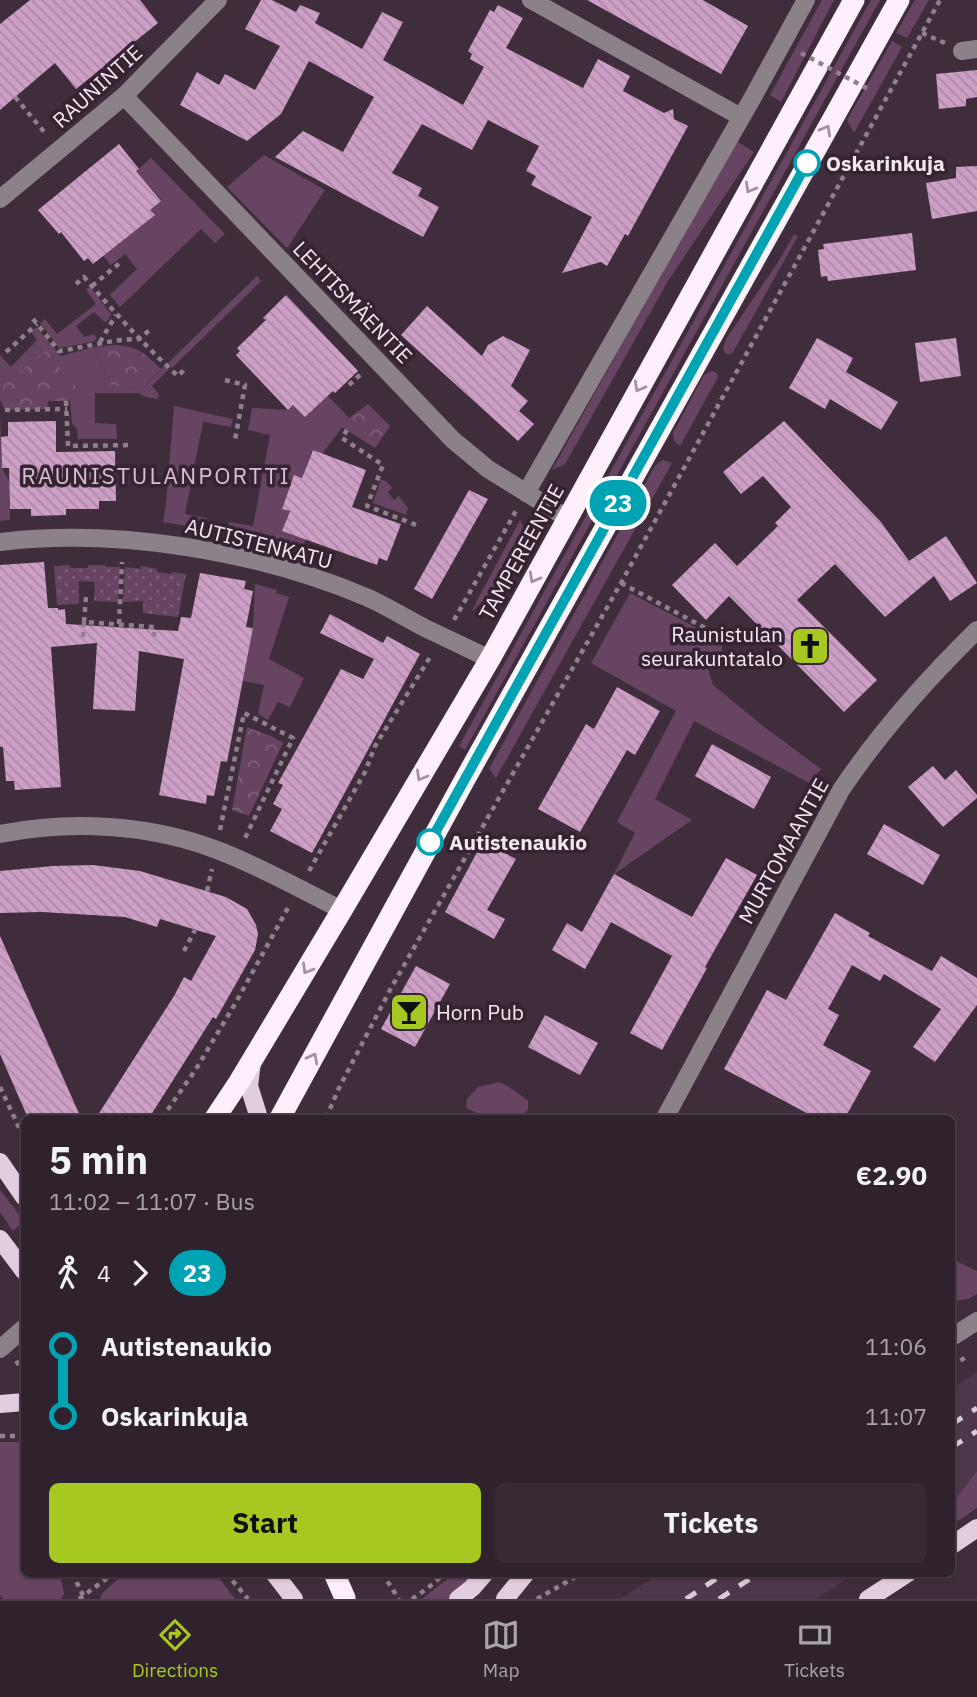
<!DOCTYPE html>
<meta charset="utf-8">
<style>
body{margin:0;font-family:"IBM Plex Sans",sans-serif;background:#372a35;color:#f1f3f6;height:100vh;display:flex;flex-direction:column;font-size:26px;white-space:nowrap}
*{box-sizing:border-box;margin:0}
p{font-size:23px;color:#a7a4aa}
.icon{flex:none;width:38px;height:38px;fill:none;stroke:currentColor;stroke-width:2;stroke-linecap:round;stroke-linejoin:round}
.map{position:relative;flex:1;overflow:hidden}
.side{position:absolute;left:21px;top:1115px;width:934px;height:462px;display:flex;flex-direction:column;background:#2f222d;border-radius:10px;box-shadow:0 2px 5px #0004,0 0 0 2px #4a3f49}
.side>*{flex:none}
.badge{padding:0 14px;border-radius:23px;font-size:24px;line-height:46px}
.map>.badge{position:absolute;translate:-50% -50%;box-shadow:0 0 0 4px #fff}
.legs{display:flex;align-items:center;gap:10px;height:77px;padding:0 28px;font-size:23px}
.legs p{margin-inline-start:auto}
.head{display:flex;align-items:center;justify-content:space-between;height:119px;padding:0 28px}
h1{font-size:38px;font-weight:800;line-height:52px}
.button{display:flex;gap:14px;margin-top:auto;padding:14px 28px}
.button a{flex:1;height:80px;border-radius:10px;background:#a6c821;color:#111;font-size:28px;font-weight:800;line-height:80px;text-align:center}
.button a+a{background:#372a35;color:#f1f3f6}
ul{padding:0 28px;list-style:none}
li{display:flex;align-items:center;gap:24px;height:70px;font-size:26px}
li i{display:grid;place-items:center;width:10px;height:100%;margin:0 9px;background:currentColor}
li i::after{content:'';width:18px;height:18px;margin:-9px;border:5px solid;border-radius:50%;background:#2f222d}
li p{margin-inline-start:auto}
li:first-child i{background:linear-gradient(#0000 50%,currentColor 0)}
li:last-child i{background:linear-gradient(currentColor 50%,#0000 0)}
.tab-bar{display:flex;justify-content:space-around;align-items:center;height:98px;border-top:2px solid #4a3f49;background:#2f222d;font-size:19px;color:#a7a4aa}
.tab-bar a{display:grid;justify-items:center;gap:4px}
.tab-bar .on{color:#a6c821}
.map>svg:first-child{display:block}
.built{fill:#4f374b}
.grass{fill:#674562}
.park{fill:url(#park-crowns)}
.garden{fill:url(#garden-dots)}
.building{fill:url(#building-back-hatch)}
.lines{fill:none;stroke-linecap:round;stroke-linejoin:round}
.path{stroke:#90808d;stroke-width:4.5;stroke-dasharray:5 5;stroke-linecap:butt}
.minor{stroke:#8a8189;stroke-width:18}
.major{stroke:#e1cdde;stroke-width:18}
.highway{stroke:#fdeffb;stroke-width:21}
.rail{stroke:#d8cbd6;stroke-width:5;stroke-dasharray:12 12;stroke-linecap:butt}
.path-bridge{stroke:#90808d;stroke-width:4.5;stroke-dasharray:5 5;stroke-linecap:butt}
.oneway{stroke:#a393a1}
.line-1-casing{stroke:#fff;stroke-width:16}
.line-1{stroke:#00a3b4;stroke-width:10}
.stop-1-dot{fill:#fff;stroke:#00a3b4;stroke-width:3.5}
.labels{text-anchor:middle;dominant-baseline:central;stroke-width:7;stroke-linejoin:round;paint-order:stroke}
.street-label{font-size:21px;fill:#f3e7f1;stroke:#352332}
.stop-label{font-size:21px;font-weight:bold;fill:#f3e7f1;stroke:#352332;text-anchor:start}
.poi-label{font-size:21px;fill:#f3e7f1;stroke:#352332;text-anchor:end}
.neighbourhood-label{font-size:23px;letter-spacing:2px;fill:#d5bed1;stroke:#352332}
</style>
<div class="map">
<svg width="977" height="1599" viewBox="0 0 977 1599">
<defs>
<pattern id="park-crowns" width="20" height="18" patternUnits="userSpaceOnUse" patternTransform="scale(1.75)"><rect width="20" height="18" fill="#674562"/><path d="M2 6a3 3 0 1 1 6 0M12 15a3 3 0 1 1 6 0" fill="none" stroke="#7d6079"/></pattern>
<pattern id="garden-dots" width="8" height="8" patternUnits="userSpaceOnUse" patternTransform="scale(1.75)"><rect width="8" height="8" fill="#674562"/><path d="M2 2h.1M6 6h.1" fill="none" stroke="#7d6079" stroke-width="1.8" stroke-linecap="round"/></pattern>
<pattern id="building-back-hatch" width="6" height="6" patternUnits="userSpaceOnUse" patternTransform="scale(1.75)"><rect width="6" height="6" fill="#cd9fc6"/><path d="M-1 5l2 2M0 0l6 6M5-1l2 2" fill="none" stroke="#ac88a6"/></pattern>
</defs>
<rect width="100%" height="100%" fill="#3f2d3c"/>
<g class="built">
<path d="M977,1372V1471L952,1504V1388Z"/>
<path d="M661,1573H855L816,1599H620Z"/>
</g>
<g class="grass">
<path d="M822,0H834L781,102L770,95Z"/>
<path d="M871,0H880L465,750L459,746Z"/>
<path d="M915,0H929L907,38L896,33Z"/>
<path d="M892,41L902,47L854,133L847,120Z"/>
<path d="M735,140L754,152L668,281L565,464L552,470Z"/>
<path d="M264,155L325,190L287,248L227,187Z"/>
<path d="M151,158L225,234L215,243L201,229L120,307L110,295L137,269L125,254L111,265L99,251L127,227L132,233L154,215L150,210L161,200L136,171Z"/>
<path d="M794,234L798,236L732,354H726L723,349L726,339L780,259Z"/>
<path d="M257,276L261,281L172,368L168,363Z"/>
<path d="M88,288H91L111,314L106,323L94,312L76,326L84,337L94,334L97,339L92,342L59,348L40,323L45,319L57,334L96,304L86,290Z"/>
<path d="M36,327L61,356L94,347L111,386L143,388L164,366L168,370L152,386L158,393L159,397L157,399L146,397L138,393H95V423L116,424L117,439H78L77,429L72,423L70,401L77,400V388L46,351L0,389V355L11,367L37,340L31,332Z"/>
<path d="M712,371L717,373L718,377L680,446L674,441L673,433L704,375Z"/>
<path d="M328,396L349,418L322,454L312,450L302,478L294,476L282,508L289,511L283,531L306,539L301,553L227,534L229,522L253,526L270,435L248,430L252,408L288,410L293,405L305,417Z"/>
<path d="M174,406L233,419L231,427L203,422L185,514L207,518L205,529L163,522L166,504Z"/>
<path d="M0,414L2,468L9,481L10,520L0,521Z"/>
<path d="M663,460L672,463L496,778L489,769L655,466Z"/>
<path d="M381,479L387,482L392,488L388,492L394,500L399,496L408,508L406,515L373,503Z"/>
<path d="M520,520L524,528V537L494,592L471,612Z"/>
<path d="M255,584L277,590L276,593L289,597L269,659L304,678L290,707L278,702L268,720L258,714L264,685L243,681L253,628Z"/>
<path d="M630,593L722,641V657L706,662L713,685L763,726L821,769L809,783L694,721L655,799L692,820L614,874L635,833L617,822L676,711L591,663Z"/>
<path d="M500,1082L514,1090L528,1101V1110L518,1118H487L466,1108L467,1099L478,1087Z"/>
<path d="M0,1190L24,1221L13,1231L0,1212Z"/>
<path d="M956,1261L977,1271V1294L968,1299L954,1301L952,1300V1265Z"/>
<path d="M0,1442H24V1573H60L64,1594L61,1599H3L0,1595Z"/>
<path d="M977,1471V1508L952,1525V1504Z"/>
<path d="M126,1573H215L235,1599H101V1595L110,1586Z"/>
<path d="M455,1573H473L468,1580L447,1599H422Z"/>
</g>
<g class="park">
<path d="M115,345C140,347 144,353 161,369L142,388L111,386L94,347Z"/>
<path d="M46,350L77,388V401H48L47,409L5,410L0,400V389Z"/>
<path d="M368,404L390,426L375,448L342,427L349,418Z"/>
<path d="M247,727L271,736L283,743L249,816L232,810Z"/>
</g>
<g class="garden">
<path d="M70,565L71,568H88V565H105L106,567H120L118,602L94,601L95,582L79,581V604L57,605L54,566Z"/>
<path d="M141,566L157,569V572L171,574L172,572L186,574L178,617L143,613V601L123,602L125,567L141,569Z"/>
</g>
<g class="building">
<path d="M30,0H140L158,23L76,89L55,63L0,110V24Z"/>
<path d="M261,0H272L296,12L300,5L320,13L315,23L362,49L382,12L403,22L383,60L463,105L484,67L470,59L472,54L468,51L490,10L494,12L498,5L523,18L506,48L583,88L598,59L630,76L623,91L664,113L673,109L674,119L688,126L628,236L625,234L607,266L601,262L562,273L592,217L531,185L536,176L526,171L539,146L488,120L472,150L422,124L392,173L422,188L418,196L439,207L423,237L275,157L303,131L343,152L374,97L309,61L281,114L247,141L180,105L197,72L219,85L225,74L255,90L280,46L245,29Z"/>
<path d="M587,0H703L748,26L721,74Z"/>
<path d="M977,70V97L966,99V106L939,109L936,74Z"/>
<path d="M119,144L139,169L136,171L161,201L150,210L155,215L93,264L88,258L84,261L61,232L59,234L38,210Z"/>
<path d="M977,166V211L932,219L926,183L956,178V167Z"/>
<path d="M912,233L916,270L828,281L827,276L821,277L818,250L824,249L823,244Z"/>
<path d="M286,295L358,371L335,393L333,391L305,417L293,405L288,410L236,355L240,351L237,348L266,320L263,318Z"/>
<path d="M427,306L482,356L488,345L503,336L530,350L511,386L528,401L519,411L534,424L518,441L401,335Z"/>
<path d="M817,338L853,358L846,372L898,402L881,430L830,399L825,409L789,388Z"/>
<path d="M956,338L961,376L920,382L915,343Z"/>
<path d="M56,421V452L115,451L116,501H99V509H66V515L31,516V509H10L9,468H2L1,437L8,436V422Z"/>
<path d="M784,421L881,522L909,561L946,536L977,583L950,601L934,576L885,617L835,564L797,600L877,680L844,712L729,596L706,620L672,585L715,543L737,566L778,526L775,523L791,507L763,476L741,494L723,472Z"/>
<path d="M313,450L366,470L352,507L401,524L387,561L379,558L377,565L282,531L290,511L282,509L294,475L302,478Z"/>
<path d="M469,490L488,499L432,599L414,589Z"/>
<path d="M44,562L48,608H58V610L65,609L66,624L178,631L181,617L191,618L200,573L246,581L244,589L253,591L246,627L253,628L227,762L221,761L214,796L207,795L206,804L159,795L184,659L139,651L135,711L93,709L97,643L51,647L61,787L15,790L14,781H6L3,747H0V565Z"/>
<path d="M330,614L383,643L387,636L420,654L312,853L270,831L282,809L273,804L283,785L278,783L341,669L363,679L374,659L320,633Z"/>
<path d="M617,687L660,711L635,755L627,750L580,832L538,809L586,724L594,729Z"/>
<path d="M712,744L771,777L754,809L695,776Z"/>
<path d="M933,766L945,780L956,770L977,795V798L943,827L908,787Z"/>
<path d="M884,824L940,855L923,885L867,854Z"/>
<path d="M483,841L516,859L487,910L505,919L494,939L445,912Z"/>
<path d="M726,858L757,875L705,967L707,968L662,1050L630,1033L672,956L611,922L585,969L552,950L567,923L582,932L614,874L692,917Z"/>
<path d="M93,865L140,871L226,897L247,909L256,925L258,934L255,950L216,1019L213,1017L149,1118H96L174,996L184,977L191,981L216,936L160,919L157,927L125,917L42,912L0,913V871L53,866Z"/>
<path d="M835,913L870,933L868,936L932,971L941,956L977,978V1005L935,1062L913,1047L941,1009L884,974L880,981L852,965L828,1009L839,1015L823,1045L871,1071L845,1118H816L724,1069L767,990L786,1000Z"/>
<path d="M0,936L81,1118H28L0,1054Z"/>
<path d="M416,966L450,984L415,1047L381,1029Z"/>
<path d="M545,1015L598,1043L580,1075L528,1047Z"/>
</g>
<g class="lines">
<g class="path">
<path d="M922,33L945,43"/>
<path d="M15,97L46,134"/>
<path d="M76,284L84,277C114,312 144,345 178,376L184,370"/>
<path d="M92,286L121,262"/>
<path d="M33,319L59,351C87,347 112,339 139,339L152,328"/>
<path d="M100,342L116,315"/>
<path d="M6,352L37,324"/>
<path d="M225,380L245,385L235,440"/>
<path d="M349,385L361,374"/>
<path d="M66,401L68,446L132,445"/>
<path d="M5,410L67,409"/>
<path d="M347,430L342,438L383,465L367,506L419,526"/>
<path d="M621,583L724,638"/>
<path d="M454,620L517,509"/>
<path d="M84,622L86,596"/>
<path d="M119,624L122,562"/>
<path d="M83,637L84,622L154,627V642"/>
<path d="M220,830L244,713L293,738L245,838"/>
<path d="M309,871L365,772L375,746L432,654"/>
<path d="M207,891L212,869"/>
<path d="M184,951L195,930"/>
<path d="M0,1087L24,1138"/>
<path d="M162,1118L196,1069L235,1004L289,906"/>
<path d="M326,1118L339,1088L390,990L621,583L940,0"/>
<path d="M16,1361L24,1372"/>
<path d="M952,1366L966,1357"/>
<path d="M0,1436H24"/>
<path d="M72,1573L85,1599"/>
<path d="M226,1573L248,1599"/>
<path d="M382,1573L399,1599"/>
<path d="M79,1599L114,1573"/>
<path d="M412,1599L428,1588L445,1573"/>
<path d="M537,1599L582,1573"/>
</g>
<g class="minor">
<path d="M531,0L741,117"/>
<path d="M962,51L977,49"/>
<path d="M124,96L453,440L488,469L567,518"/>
<path d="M0,199L124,96L218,0"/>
<path d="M526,493L753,97L806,0"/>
<path d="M0,542C118,528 257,551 366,597C387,606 407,619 427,629C448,639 469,649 490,659"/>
<path d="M0,834C71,820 149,824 217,850C260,866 301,890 342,910"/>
<path d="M665,1118L841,790C880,732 927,679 977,630"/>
<path d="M952,1337L977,1321"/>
<path d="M0,1349L24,1328"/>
</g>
<g class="major">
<path d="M252,1062L249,1086L259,1118"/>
<path d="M0,1162L24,1197"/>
<path d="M0,1239L24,1271"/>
<path d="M0,1404L24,1402"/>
<path d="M952,1545L977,1528"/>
<path d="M274,1573L294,1599"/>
<path d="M458,1599L472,1588L485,1573"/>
<path d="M505,1599L526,1573"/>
<path d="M868,1599L908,1573"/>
</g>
<g class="highway">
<path d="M215,1118L239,1082L342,910L490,659L854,0"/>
<path d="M280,1118L464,781L899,0"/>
<path d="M334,1573L345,1598"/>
</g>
<g class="rail">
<path d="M952,1424L977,1408"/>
<path d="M952,1447L977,1431"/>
<path d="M686,1599L725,1573"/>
<path d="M719,1599L759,1573"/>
</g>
<path class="path-bridge" d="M801,53L870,90"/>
</g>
<defs><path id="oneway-chevron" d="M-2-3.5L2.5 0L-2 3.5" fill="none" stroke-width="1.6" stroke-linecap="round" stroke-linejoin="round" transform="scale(1.75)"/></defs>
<g class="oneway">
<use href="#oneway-chevron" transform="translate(826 130) rotate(-61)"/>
<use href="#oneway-chevron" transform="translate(750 188) rotate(119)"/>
<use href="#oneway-chevron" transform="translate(639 387) rotate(119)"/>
<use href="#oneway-chevron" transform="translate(534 578) rotate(119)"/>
<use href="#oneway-chevron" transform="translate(421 776) rotate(120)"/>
<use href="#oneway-chevron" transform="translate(307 969) rotate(121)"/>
<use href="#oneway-chevron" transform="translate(313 1058) rotate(-62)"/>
</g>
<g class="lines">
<defs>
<path id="line-1" d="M430,842L807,163"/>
</defs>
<use href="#line-1" class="line-1-casing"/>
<use href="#line-1" class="line-1"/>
</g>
<defs>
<symbol id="church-square" viewBox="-11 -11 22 22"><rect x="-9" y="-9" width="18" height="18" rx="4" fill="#a6c821" stroke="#352332"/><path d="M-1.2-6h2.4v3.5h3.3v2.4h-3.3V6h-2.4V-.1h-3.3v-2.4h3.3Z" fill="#111"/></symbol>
<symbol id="bar-square" viewBox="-11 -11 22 22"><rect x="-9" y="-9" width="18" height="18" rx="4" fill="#a6c821" stroke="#352332"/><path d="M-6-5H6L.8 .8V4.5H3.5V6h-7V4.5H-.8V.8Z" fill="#111"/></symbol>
</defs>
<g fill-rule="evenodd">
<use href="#church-square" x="788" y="624" width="44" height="44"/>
<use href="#bar-square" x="387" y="990" width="44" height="44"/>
</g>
<g class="stop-1-dot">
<circle cx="807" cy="163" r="12"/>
<circle cx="430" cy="842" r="12"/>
</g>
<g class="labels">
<g class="street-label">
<text transform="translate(97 86) rotate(-42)">RAUNINTIE</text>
<text transform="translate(353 302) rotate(46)">LEHTISMÄENTIE</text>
<text transform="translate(259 543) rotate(14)">AUTISTENKATU</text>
<text transform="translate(521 552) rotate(-61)">TAMPEREENTIE</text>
<text transform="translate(783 851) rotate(-61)">MURTOMAANTIE</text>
</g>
<g class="stop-label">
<text x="826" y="163">Oskarinkuja</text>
<text x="449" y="842">Autistenaukio</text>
</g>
<g class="poi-label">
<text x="783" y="634">Raunistulan<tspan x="783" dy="24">seurakuntatalo</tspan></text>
<text x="436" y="1012" text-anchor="start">Horn Pub</text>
</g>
<g class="neighbourhood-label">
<text x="156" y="475">RAUNISTULANPORTTI</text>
</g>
</g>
</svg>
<b class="badge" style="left:618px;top:503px;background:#00a3b4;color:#fff">23</b>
<section class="side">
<div class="head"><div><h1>5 min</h1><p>11:02 – 11:07 · Bus</p></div><b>€2.90</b></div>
<div class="legs"><svg class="icon" aria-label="walk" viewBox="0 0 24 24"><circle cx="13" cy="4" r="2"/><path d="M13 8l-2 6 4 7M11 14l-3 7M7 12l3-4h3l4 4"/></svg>4<svg class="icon" aria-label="forward" viewBox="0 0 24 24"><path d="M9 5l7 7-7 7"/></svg><b class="badge" style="background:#00a3b4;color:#fff">23</b></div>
<ul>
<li><i style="color:#00a3b4"></i><b>Autistenaukio</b><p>11:06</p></li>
<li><i style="color:#00a3b4"></i><b>Oskarinkuja</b><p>11:07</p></li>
</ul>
<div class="button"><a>Start</a><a>Tickets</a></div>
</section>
</div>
<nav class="tab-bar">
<a class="on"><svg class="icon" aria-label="directions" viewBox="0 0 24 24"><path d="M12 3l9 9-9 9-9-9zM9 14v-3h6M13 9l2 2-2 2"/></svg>Directions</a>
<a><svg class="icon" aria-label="map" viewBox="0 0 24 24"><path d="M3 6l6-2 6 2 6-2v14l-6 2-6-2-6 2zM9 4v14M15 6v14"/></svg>Map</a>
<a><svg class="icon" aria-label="tickets" viewBox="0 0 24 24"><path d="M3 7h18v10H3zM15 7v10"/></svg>Tickets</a>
</nav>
